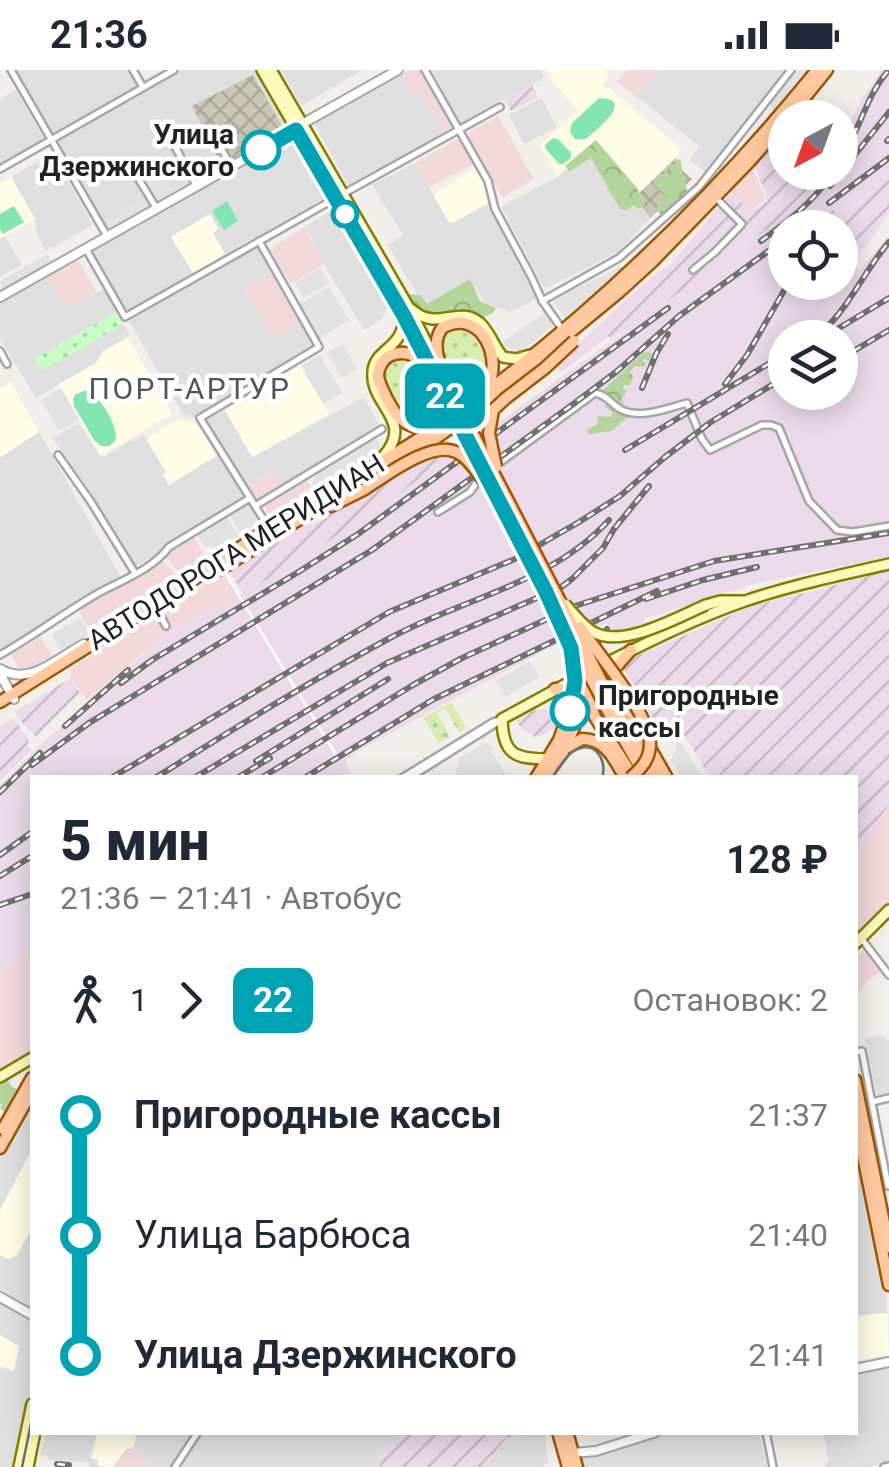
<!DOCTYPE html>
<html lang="ru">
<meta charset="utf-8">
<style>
body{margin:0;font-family:Roboto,sans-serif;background:#f6f6f7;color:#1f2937;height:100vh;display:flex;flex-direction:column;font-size:38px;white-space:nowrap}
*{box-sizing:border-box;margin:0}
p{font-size:32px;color:#747a83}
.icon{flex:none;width:55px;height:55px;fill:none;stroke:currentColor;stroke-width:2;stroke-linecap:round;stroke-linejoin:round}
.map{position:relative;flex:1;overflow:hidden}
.panel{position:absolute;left:30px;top:705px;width:828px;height:660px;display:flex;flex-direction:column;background:#fff;border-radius:0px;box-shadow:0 5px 25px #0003}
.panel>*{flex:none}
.badge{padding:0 20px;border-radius:15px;font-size:35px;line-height:65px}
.needle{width:65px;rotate:221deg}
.buttons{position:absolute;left:768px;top:30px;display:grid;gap:20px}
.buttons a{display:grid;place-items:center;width:90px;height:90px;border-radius:50%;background:#fff;box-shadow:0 5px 25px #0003;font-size:50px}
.map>.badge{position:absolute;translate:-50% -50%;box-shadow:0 0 0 5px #fff}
.legs{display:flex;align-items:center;gap:15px;height:110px;padding:0 30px;font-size:32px}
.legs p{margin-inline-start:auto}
.head{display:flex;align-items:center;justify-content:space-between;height:170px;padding:0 30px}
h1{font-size:55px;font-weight:800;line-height:75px}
ul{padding:0 30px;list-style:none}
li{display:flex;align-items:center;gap:35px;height:120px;font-size:38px}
li i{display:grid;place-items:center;width:15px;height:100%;margin:0 12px;background:currentColor}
li i::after{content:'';width:25px;height:25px;margin:-12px;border:8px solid;border-radius:50%;background:#fff}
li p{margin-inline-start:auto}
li:first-child i{background:linear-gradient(#0000 50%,currentColor 0)}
li:last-child i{background:linear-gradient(currentColor 50%,#0000 0)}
.status{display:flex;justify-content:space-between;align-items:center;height:70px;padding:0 50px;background:#fff;direction:ltr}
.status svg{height:28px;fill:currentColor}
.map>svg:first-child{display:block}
.residential{fill:#e0dfdf}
.commercial{fill:#f3d8da}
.industrial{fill:url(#industrial-furrows)}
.education{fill:#fffce5}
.railway{fill:#ecdaeb;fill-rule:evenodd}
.construction{fill:url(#construction-cross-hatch)}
.grass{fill:url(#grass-dots)}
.forest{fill:url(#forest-crowns)}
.park{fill:url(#park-dots)}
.pitch{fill:#83e5b2}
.parking{fill:#e2e2e2}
.pier{fill:#fff}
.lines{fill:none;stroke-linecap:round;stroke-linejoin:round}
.minor-casing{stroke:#a6a6a6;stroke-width:10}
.tertiary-casing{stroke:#a6a6a6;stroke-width:12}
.secondary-casing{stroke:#827f00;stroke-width:14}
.primary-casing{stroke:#a05600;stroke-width:15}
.minor{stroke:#fff;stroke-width:5}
.tertiary{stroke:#fff;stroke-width:8}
.secondary{stroke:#fdf8bc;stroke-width:9}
.primary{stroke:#ffcaa1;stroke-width:10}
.tram{stroke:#707070;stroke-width:2.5}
.rail-casing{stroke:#707070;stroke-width:6}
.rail{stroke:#fff;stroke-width:2.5;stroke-dasharray:8;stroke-linecap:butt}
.secondary-bridge-casing{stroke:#827f00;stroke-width:14;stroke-linecap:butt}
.primary-bridge-casing{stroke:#a05600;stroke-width:15;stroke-linecap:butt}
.secondary-bridge{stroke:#fdf8bc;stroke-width:9}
.primary-bridge{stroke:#ffcaa1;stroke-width:10}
.line-1-casing{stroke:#fff;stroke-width:22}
.line-1{stroke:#00a3b4;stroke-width:15}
.stop-1-dot{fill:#fff;stroke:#00a3b4;stroke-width:5}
.labels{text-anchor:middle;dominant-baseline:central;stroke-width:9;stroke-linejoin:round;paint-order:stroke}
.stop-label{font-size:28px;font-weight:bold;fill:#222;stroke:#fff;text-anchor:end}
.street-label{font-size:28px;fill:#222;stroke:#fff}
.neighbourhood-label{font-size:30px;letter-spacing:2.5px;fill:#555;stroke:#fff}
</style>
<div class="status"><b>21:36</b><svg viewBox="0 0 49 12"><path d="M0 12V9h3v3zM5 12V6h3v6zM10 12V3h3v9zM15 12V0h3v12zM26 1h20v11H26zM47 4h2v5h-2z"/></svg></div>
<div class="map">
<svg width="889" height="1397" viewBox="0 0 889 1397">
<defs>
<pattern id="industrial-furrows" width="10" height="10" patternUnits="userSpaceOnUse" patternTransform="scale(2.5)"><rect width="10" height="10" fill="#ecdaeb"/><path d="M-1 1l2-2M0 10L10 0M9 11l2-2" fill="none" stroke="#cabbc9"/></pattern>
<pattern id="construction-cross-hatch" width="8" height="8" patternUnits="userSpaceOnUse" patternTransform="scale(2.5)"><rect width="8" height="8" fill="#c8c5b3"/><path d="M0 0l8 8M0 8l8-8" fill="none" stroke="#aca99a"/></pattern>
<pattern id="grass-dots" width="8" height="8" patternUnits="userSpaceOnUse" patternTransform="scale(2.5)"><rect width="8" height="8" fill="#d5eead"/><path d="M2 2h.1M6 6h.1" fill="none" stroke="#b7cc95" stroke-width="1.8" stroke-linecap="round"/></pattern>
<pattern id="forest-crowns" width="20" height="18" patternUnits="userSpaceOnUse" patternTransform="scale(2.5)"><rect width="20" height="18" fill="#b3d49b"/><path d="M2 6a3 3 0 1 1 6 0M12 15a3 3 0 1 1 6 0" fill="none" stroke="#9ab685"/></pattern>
<pattern id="park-dots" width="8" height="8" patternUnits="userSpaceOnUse" patternTransform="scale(2.5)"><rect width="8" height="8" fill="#c8fdc5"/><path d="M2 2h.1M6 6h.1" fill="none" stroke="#acd9a9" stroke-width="1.8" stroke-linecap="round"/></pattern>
</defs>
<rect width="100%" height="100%" fill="#f2eee9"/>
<g class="residential">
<path d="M14,0H128L138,18L53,67Z"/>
<path d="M182,0H256L290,60L107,161L55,71Z"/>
<path d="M281,0H362L301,36Z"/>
<path d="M432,0H542L544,8L461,54Z"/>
<path d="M658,0H787L708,104L690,90L699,76L637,27Z"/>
<path d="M401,5L412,24L420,20L443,63L349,117L314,53Z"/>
<path d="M16,20L45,70L0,96V29Z"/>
<path d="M541,28L557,57L524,74L509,45Z"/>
<path d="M290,68L326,127L225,184L212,162L218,158L209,144L171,167L193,203L127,243L92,180Z"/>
<path d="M591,78L635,126L651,148L618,182L545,219L501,137L557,107Z"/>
<path d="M52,83L93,155L46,181L37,164L35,149L11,107Z"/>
<path d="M415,93L450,154L491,132L536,216L538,228L509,242L484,232L475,216L430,239L423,235L388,175L403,165L372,115Z"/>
<path d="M334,139L388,233L383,248L364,260L312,174L314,172L305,157Z"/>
<path d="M5,166L22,195L0,207V169Z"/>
<path d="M258,177L273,201L244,219L274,267L302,252L316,275L193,348L183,344L129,251Z"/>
<path d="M47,206L63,234L71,233L73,236L104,219L129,264L128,267L102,282L96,293L36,328L0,269V232Z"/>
<path d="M364,327L379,354L282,416L272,401L247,417L207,350L225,340L253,387Z"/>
<path d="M79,353L101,388L143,364L166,402L169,415L220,384L247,428L136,496L88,419L52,368Z"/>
<path d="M39,362L120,506L0,583V388Z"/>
<path d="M882,965L889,971V1024L877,1026L865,968Z"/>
<path d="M32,1029V1079L0,1140V1085Z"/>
<path d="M855,1065L887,1229V1243L857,1248L855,1246Z"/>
<path d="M32,1158V1242L0,1223V1185L9,1189L17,1185Z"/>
<path d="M0,1232L32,1251V1325L16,1397H0V1296L3,1299L19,1276L0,1265Z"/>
<path d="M889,1296V1393L868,1397H825L824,1393L828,1391L824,1363L855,1362V1302Z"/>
<path d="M758,1362L768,1397H583L581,1388L583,1386L601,1385L668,1363Z"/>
<path d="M45,1363H97L92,1388L99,1390L98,1395L107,1397H90L87,1392L48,1390V1386L40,1385Z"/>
<path d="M135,1363H405L374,1387L381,1395L379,1397H143L148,1390L132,1379L136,1370Z"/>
<path d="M525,1363H545L548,1391L543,1397H484L508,1367L515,1372Z"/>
</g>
<g class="commercial">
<path d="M409,0H423L454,56L443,63L420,21L412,25L401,5Z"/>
<path d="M627,0H658L637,27L617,12Z"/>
<path d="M498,46L534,109L502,127L468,67L470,65L468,63Z"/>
<path d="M459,68L474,94L429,117L415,93Z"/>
<path d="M752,96L766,130L749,141L729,120Z"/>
<path d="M305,157L324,194L291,214L282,199L279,200L267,181Z"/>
<path d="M78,190L97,222L73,236L71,233L63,234L47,206Z"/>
<path d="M273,201L302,252L274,268L244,218Z"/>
<path d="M273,401L283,417L256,433L247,417Z"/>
<path d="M305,407L313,420L271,448L263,434Z"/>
<path d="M194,467L210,494L189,507L181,505L165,486Z"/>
<path d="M160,489L183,511L95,568L79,541Z"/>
<path d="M224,503L239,525L166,564L87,630L71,608L72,598Z"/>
<path d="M41,567L53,586L23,605L11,585Z"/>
<path d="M889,734V836L855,868V788Z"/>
<path d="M32,877V983L0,1003V902Z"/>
<path d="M866,878L883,900L865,913L855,928V889Z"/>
<path d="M126,1379H132L148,1390L143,1397H113Z"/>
</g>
<g class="industrial">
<path d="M531,14L538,27L511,41L504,28Z"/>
<path d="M785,58V102L820,103L799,132L770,157L647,246L612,269L608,266L562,302L554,297L632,224L665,197L667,199L731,122L750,141L768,131L754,94Z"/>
<path d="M889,102V142L867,175L843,204L836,226L785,268V212H840V158L807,157L832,139L864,122Z"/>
<path d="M454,384L389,431L288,498L243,524L228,499L278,466L326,448L325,444L426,385Z"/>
<path d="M889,501V734L855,788V708L710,707L680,658L670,663L666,658L661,662L624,599L632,588L752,536Z"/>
<path d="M71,608L80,623L36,667L23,654L15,642Z"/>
<path d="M546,639L555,658L537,668L522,659L516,650L534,640Z"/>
<path d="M13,648L29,670L27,675L32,680L0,711V656Z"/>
<path d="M405,1362H525V1363L515,1373L507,1367L484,1397H379L380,1395L374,1387Z"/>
</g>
<g class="education">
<path d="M547,0H605L608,8L603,15L605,18H609L682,80L635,126L591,79L557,107L540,75L578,40L554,13Z"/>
<path d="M475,98L490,120L491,132L450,154L433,125Z"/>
<path d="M11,107L35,149L0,169V114Z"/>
<path d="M210,144L218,159L213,163L225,184L193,203L171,167Z"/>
<path d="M128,267L172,344L101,386L59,314L96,293L102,282Z"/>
<path d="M300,295L329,344L252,387L225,340Z"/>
<path d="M11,312L39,362L0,388V319Z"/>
<path d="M178,349L198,355L216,386L169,415L163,405L166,402L146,368Z"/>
<path d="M32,1079V1158L17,1185L9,1189L0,1185V1140Z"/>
<path d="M887,1243L889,1284L855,1291V1246Z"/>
<path d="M0,1265L19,1276L14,1301L0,1296Z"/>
<path d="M97,1363H135L136,1370L132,1379H126L113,1397H107L97,1395L98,1390L91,1388Z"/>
</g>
<path class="railway" d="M882,0H889V102L839,144L832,139L820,148L826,157L785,158V212H840V176L859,200L889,166V487L757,513L644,549L646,556L618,565L607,554L545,580L363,678L345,690L350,702L338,707L32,708V877L0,902V715L38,677L166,564L288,498L389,431L770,157L803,126L820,103L840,102V71L861,30ZM785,268H840V322H785Z"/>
<g class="construction">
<path d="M253,5L285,61L222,96L192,36Z"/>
<path d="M676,88L682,100L692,109L650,148L635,127Z"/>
</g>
<g class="grass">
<path d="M463,254L478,265L491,292L484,316L470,328L466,323L462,310L455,313V315L441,286L440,264Z"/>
<path d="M392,287C423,287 427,306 441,329L436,325L430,329L437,339L434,345L435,352L426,355L406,351L388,325L381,301Z"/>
<path d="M451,632L466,657L459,662L445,638L437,643L450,667L438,673L424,648Z"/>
</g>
<g class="forest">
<path d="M596,70L637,118L645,136L638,139L634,135L626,140L620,139L591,88L570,101L565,96Z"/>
<path d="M680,89L687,121L662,145L655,139L667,128L653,113Z"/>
<path d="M470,209L480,231L496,238L493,243L481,248L463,241L432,246L416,238L408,224L420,225L427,234Z"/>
<path d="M644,282L652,283L650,291L644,289L642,291L646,293L644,297L635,296L629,303L634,306L630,315H624L623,318L627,321L622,328L624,337L617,335L602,321Z"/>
<path d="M611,333L618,342L628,347L611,361L588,364L586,360L598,354L597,346L610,347L612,345V342L604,336Z"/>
<path d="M6,1007L12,1017L21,1021L7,1044L0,1038L2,1036L0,1033V1011Z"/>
</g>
<path class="park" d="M117,242L124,254L42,301L35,288Z"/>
<g class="pitch">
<path d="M599,28C637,29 596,60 586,69H575L570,62L572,53Z"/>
<path d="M553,68L558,69L571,83V88L563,94H559L545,78L546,74Z"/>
<path d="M227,131L238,151L224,160L212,141Z"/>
<path d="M14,136L24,152L3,164L0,159V144Z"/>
<path d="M87,320C101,327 117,354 116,370L109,376H101L94,370L74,336L73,329L76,324Z"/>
</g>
<g class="parking">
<path d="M794,0H810L776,42L771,39L770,31Z"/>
<path d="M156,91L175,124L157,132L145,115L144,97Z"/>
<path d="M147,127L152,135L111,158L107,150Z"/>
<path d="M47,184L52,192L2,221L0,211Z"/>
<path d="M620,195L623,198L565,248L551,229L609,203Z"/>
<path d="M320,198L329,213L304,228L295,213Z"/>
<path d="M329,217L349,250L318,269L298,235Z"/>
<path d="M546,242L551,248L552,256L521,282L504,276V271Z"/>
<path d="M343,274L357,299L342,308L327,283Z"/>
<path d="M320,285L342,323L323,333L301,296Z"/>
<path d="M61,318L79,350L59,361L41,330Z"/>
<path d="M374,366L382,379L314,418L312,413L319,399Z"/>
<path d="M250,433L261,451L240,463L230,445Z"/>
<path d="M226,446L238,466L214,480L211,475L205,478L196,463Z"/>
<path d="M81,548L90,564L61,581L52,564Z"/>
<path d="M530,592L539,607L506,627L496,610Z"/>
<path d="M679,672L681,673L703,707H682L671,690L676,679L675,674Z"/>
<path d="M485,673L494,678L492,683L507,707H459L456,702L460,687Z"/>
</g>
<path class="pier" d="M217,487L340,689L338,691L215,489Z"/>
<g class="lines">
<defs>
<g id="minor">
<path d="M11,0L107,166"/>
<path d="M133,0L143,17"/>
<path d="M425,0L488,111L495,139L531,206L543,232L562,259"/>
<path d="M214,64L231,97"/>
<path d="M172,71L197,117"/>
<path d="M0,99L174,0"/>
<path d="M138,108L157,139"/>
<path d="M343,124L500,37"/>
<path d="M259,171L319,277L200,348L269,458"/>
<path d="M86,179L125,247L336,128"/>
<path d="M693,200L715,182L742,154L715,127"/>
<path d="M542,231L619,188L699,117L791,0"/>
<path d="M0,281L7,294"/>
<path d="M58,385L91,432L135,503"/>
<path d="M498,394L595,323C608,325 611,335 622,340C642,349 668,338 687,333L702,369L710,380L762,355H771L779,358L809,431L837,460L853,462L889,456"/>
<path d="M255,436L382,359"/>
<path d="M438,442L470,422L481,406"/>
<path d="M157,540L166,556"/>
<path d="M0,585C33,566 63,544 95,525C120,511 152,500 169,477L250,428"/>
<path d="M402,708L493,652L502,649"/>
<path d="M409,708L500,651"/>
<path d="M861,868L889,905"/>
<path d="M855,982L862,981L888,1116"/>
<path d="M872,1032L889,1028"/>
<path d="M766,1362L773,1397"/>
<path d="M175,1397L198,1362"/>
<path d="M884,1397L889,1396"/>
</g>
<g id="tertiary">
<path d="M302,54L398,0"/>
<path d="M0,227L296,60"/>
<path d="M0,599C30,617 57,588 84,574"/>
<path d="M0,604L14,629"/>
<path d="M0,1227L32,1245"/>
<path d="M855,1299L889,1292"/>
<path d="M573,1383L596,1381L656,1362"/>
</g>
<g id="secondary">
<path d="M262,0L404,246L431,298"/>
<path d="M271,0L408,236L437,293"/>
<path d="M411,239C438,263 458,234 480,253C490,262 494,277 503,287L516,289L530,285"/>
<path d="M382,388C417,350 369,336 373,301C375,279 402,279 404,249"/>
<path d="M706,535L720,531H742"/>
<path d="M602,595C648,572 696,548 745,531C792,515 841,505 889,494"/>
<path d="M548,689C514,689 503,684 502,649L579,607"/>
<path d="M855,874L889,840"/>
<path d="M0,1007L32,988"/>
<path d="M19,1397L32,1334"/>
<path d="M28,1397L35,1362"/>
</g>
<g id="primary">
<path d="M788,48L827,0"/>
<path d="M451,321C444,302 428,277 442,258C481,236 505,290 486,319"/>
<path d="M435,355C409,363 397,349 386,327C383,320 378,312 378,304C379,296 384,288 391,285C419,274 433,307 444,324"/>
<path d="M331,436L363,420"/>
<path d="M221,499L350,417L432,371L477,339L618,223L653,191L749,92L785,51"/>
<path d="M601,596L617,620L667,708"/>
<path d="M580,606L595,647L634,708"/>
<path d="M555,619L578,620"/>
<path d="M0,632C60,594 120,557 180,518C212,498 242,475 274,455C343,413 416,375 480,327C605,232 719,121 817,0"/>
<path d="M617,641L656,708"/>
<path d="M610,645L646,708"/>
<path d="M568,677L582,669C606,669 614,689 625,708"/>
<path d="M536,708L559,670L571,636"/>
<path d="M544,708L563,682L592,617L608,606L631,580"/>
<path d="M855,1010L889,1177"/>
<path d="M855,1046L889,1215"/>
<path d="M3,1059L32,1008"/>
<path d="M0,1078L32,1021"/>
<path d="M558,1362L568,1397"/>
<path d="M567,1362L577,1397"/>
</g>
</defs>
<use href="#minor" class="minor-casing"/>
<use href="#tertiary" class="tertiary-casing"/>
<use href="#secondary" class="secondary-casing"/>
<use href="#primary" class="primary-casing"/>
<use href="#minor" class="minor"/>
<use href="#tertiary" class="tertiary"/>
<use href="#secondary" class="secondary"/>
<use href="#primary" class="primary"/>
<g class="tram">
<path d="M552,708C558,699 565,686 574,681C594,669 608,689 602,708"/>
<path d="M22,1397L32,1349"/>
</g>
<defs>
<g id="rail">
<path d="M887,71L889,69"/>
<path d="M846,79C862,53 868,23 889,0"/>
<path d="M830,116L889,42"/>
<path d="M829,133L889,88"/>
<path d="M761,171C788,151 815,131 833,102"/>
<path d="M825,259C851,234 865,200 889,172"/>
<path d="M829,264L889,228"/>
<path d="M840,289L889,260"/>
<path d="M725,314L747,285L789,212"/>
<path d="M642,318L656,284L668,264"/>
<path d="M625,380L785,284"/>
<path d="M646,529L703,510L757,497"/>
<path d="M592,583L607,559"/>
<path d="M121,613L152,590L300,501L358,464L668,238"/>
<path d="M65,656L128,600"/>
<path d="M256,691L388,609"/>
<path d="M32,695L89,653L372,480L572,335L616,302L679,246L785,169"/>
<path d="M111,708L389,542L515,489L579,452L620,426L665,387L711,352L785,307"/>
<path d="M155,708C232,660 310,611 390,568C463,528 551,514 609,450"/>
<path d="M194,708L387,593L560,518L572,509L603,478L614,459L649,416"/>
<path d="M237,708L270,688"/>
<path d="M261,708L413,615L462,588L578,535L714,491L889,463"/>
<path d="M304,708L434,629L657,521"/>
<path d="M0,722L40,683"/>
<path d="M0,785L32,762"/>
<path d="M0,806L32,786"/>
<path d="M0,835L32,824"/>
<path d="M57,1394L69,1395"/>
</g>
</defs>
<use href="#rail" class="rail-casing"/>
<use href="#rail" class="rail"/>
<defs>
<path id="secondary-bridge" d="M565,534C574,544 582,555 593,562C623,579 677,547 706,535"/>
<g id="primary-bridge">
<path d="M451,321L617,641"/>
<path d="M444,324L610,645"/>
<path d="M496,397L489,363L493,340L506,328L545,298L574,271"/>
<path d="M363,420C384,407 431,370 456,382C468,387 476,401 484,411"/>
<path d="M580,557C598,584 650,644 650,674C650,689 641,699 630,708"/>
<path d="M571,636L575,611L571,577"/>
</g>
</defs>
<use href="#secondary-bridge" class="secondary-bridge-casing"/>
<use href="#primary-bridge" class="primary-bridge-casing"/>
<use href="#secondary-bridge" class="secondary-bridge"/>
<use href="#primary-bridge" class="primary-bridge"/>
</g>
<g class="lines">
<defs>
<path id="line-1" d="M261,80L296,60L404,246L546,522L571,578L575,611L570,641"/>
</defs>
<use href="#line-1" class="line-1-casing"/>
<use href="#line-1" class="line-1"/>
</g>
<g class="stop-1-dot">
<circle cx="261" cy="80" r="18"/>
<circle cx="345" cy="144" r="12"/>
<circle cx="570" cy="641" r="18"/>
</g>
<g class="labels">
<g class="stop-label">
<text x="234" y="64">Улица<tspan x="234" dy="32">Дзержинского</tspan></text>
<text x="598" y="625" text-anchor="start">Пригородные<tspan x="598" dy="32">кассы</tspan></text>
</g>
<g class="street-label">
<text transform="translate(236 482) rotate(-32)">АВТОДОРОГА МЕРИДИАН</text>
</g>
<g class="neighbourhood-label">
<text x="190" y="318">ПОРТ-АРТУР</text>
</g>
</g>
</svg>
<div class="buttons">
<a><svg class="needle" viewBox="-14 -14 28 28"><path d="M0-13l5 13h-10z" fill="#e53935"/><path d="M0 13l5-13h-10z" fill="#747a83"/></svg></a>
<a><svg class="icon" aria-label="locate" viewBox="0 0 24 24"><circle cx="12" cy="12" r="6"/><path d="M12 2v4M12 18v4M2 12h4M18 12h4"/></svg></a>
<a><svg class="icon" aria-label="layers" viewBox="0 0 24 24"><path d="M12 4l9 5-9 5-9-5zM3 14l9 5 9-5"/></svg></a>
</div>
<b class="badge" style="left:445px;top:326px;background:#00a3b4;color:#fff">22</b>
<section class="panel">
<div class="head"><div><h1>5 мин</h1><p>21:36 – 21:41 · Автобус</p></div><b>128 ₽</b></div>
<div class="legs"><svg class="icon" aria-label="walk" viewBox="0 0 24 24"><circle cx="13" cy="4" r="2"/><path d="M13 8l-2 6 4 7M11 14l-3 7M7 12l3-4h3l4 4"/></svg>1<svg class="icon" aria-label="forward" viewBox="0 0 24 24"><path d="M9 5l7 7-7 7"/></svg><b class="badge" style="background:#00a3b4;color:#fff">22</b><p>Остановок: 2</p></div>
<ul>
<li><i style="color:#00a3b4"></i><b>Пригородные кассы</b><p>21:37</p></li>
<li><i style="color:#00a3b4"></i><span>Улица Барбюса</span><p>21:40</p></li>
<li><i style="color:#00a3b4"></i><b>Улица Дзержинского</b><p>21:41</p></li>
</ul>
</section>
</div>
